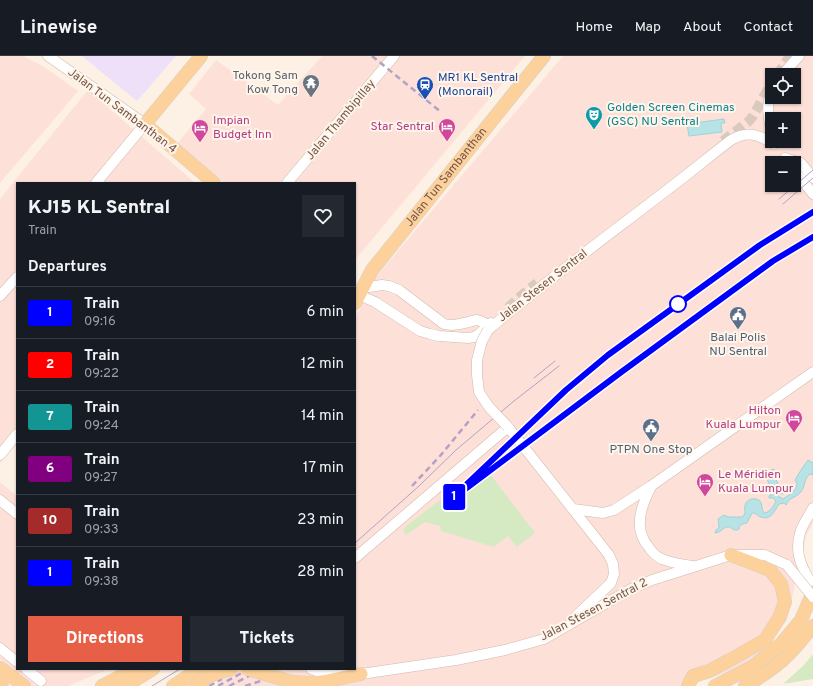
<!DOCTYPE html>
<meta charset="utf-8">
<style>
body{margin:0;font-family:Overpass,sans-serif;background:#242831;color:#f1f3f6;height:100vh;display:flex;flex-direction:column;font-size:15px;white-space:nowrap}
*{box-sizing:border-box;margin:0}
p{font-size:13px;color:#9ea1a6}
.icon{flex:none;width:22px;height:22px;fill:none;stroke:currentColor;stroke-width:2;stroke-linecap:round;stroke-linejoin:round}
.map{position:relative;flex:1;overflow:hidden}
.panel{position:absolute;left:16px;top:126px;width:340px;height:488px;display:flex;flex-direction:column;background:#171b24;border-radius:0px;box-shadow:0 1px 3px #0004}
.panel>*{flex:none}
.badge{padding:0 8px;border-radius:3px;font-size:14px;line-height:26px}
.fabs{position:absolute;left:765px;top:12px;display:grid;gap:8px}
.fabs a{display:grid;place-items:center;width:36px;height:36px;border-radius:0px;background:#171b24;box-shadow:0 1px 3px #0004;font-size:20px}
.map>.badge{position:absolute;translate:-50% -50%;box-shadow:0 0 0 2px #fff}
h2{padding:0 12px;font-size:15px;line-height:36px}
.round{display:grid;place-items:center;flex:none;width:42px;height:42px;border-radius:0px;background:#242831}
.headline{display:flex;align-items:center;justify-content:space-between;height:68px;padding:0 12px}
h1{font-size:19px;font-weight:800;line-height:30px}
.action{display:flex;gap:8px;margin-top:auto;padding:8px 12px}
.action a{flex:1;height:46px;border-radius:0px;background:#e85f47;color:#fff;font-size:16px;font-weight:800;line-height:46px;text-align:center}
.action a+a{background:#242831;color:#f1f3f6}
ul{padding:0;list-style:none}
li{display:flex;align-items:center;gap:12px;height:52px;padding:0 12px;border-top:1px solid #363941}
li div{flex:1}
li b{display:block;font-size:15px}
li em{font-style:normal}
li .badge{min-width:44px;font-weight:700;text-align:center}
header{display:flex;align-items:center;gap:24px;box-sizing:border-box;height:56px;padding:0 20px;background:#171b24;border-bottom:1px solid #363941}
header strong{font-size:19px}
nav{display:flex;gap:22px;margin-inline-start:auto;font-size:14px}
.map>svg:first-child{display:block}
.commercial{fill:#fde0d7;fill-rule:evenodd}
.education{fill:#eee0f9}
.green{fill:#d5eac2}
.water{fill:#b8e3e6;stroke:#9ed3d8}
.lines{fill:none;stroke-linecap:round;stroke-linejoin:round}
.minor-tunnel{stroke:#dacabd;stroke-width:10;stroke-dasharray:10 5;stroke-linecap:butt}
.minor-casing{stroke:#d0baad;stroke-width:11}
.major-casing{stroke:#d8d0cc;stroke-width:14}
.minor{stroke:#fff;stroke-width:10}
.major{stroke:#fcd19b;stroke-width:13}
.tram{stroke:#b3a2c6;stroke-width:1}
.rail{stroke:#b3a2c6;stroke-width:2.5;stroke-dasharray:6 4;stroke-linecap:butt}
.minor-bridge-casing{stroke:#d0baad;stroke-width:11;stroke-linecap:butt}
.major-bridge-casing{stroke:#d8d0cc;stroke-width:14;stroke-linecap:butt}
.minor-bridge{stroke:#fff;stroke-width:10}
.major-bridge{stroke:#fcd19b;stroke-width:13}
.line-casing{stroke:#fff;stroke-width:9}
.line{stroke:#00f;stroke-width:6}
.stop-dot{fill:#fff;stroke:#00f;stroke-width:2}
.labels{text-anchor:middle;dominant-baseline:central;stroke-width:4;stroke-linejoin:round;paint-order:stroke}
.worship-label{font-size:12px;fill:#5b616d;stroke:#fff5ea;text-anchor:end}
.transit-label{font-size:12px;fill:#164399;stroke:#fff5ea;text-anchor:start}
.culture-label{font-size:12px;fill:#0d838f;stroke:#fff5ea;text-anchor:start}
.street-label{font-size:12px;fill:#755649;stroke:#fff5ea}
.hotel-label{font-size:12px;fill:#b23c85;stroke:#fff5ea;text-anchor:start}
.service-label{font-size:12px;fill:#4e5e75;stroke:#fff5ea}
</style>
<header>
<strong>Linewise</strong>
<nav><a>Home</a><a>Map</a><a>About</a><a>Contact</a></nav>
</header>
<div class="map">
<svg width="813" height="630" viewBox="0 0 813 630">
<rect width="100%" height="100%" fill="#fcf1e4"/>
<g class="commercial">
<path d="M0,0H23L44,11L78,35L0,127Z"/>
<path d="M322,0H525L355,204V127H225L177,88L206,53L189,38L216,4L278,49Z"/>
<path d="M563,0H813V467L806,480L787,564L768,590L738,613L685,630H220L208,613H355V263L375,222ZM772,19H794V41H772ZM772,63H794V85H772ZM772,107H794V129H772Z"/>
<path d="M88,34L195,127H17V387L0,407V143Z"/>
<path d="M0,426L17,440V613H109L68,630H32L0,603Z"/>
</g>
<path class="education" d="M82,0H176L137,45Z"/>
<g class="green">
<path d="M484,410L535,477L517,491L508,480L494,491L441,475L440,470L425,466L406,479L403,475L405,471Z"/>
<path d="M813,598V623L783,628L804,609Z"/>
</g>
<g class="water">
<path d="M724,63L725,67H721L722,76L689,80L687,68Z"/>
<path d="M808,404L813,407V419L810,418C803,424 806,429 801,436C796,442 789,441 786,449L784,447L779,448C775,454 771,465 761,461C757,460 757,457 752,457L747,467C746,467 742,468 741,469C738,471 741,473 737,474C733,475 731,470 727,471C722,472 722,476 715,477L716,474L718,473L719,470L718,463L724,459L728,461H743L745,457C745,454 744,450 746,447C748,443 756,441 760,445C763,449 761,453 764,457C769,457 774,450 776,445L773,442H769V440L771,439C775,429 761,428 772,413L775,414C774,419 777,427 780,431C782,432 784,433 786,435L784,438L779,437L778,439V440L783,443C789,439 797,435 797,427L795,424L801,414Z"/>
</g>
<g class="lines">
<g class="minor-tunnel">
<path d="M777,19L790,0"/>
<path d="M723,85L749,65L753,60L772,26"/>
<path d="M508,252L521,240L537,227"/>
</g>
<defs>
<g id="minor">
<path d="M48,0L71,16L145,68L96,127"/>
<path d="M782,19L799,0"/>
<path d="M772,36C765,49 769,64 772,78"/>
<path d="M785,102L801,107L813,122"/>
<path d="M794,114L813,138"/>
<path d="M287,127L394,0"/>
<path d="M362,232L382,229L389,230L399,234L444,268C455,271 466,266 477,264L480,265L489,269"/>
<path d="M359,239L375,246L420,275L430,278L439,280L468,282L474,281L479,278L491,267"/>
<path d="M0,240L17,221"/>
<path d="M488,274C547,224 610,178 671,131C691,116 711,99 731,84C748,74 759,79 774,88"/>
<path d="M0,399L17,378"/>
<path d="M651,431C643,446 635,466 643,482C644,485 646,488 648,490C651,495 657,501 662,503C671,507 682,508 692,510"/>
<path d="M0,444L17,458"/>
<path d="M813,452C809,460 802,469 800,477C794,498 802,512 813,530"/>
<path d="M573,453L603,457L614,454L651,430L813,316"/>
<path d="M355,502L508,371L609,499L613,508L614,518L611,527L576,560"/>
<path d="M0,592L17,606"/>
<path d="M26,613L41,625"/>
<path d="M311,613L317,615L335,618H361L456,604L505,594L544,583L631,533L652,524L731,499H765L787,509"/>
</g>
<g id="major">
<path d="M201,0L145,68L214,127"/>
<path id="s1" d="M355,247L372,214L510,42L544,0"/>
<path d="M0,612L24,630"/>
<path d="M292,626L311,627L322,626L361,618"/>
<path d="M0,628L2,630"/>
<path d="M102,630L135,613"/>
<path d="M125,630L153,613"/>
<path d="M173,630L199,613"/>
<path d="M688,630L693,620L709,615L732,603L765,584L779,562L785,546L781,528L770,514L731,499"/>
<path d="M715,630L752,611L781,588L801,564L813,536"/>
<path d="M745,630C761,621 776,611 788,599C797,590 805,580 813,570"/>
</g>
</defs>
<use href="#minor" class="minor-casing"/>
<use href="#major" class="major-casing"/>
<use href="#minor" class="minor"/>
<use href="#major" class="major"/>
<g class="tram">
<path d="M779,143L813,114"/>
<path d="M783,148L813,122"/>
<path d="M534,322L555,305"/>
<path d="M355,487L419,430L456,394L514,345L559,310"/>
<path d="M152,630L180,613"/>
</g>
<g class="rail">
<path d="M372,0L441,56"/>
<path d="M412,430L440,400L478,354"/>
<path d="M194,630L224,613"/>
<path d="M209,630L222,623"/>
<path d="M218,630L249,613"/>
<path d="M229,630L263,613"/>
<path d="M245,630L283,618"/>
</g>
<defs>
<g id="minor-bridge">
<path d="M488,274L482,285L477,304V319L479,336L489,351L508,371"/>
<path d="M787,509L813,541"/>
</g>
<g id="major-bridge">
<path d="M247,613L251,614L292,626"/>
<path d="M194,630C206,622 217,615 232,613"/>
</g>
</defs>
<use href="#minor-bridge" class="minor-bridge-casing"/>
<use href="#major-bridge" class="major-bridge-casing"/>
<use href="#minor-bridge" class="minor-bridge"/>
<use href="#major-bridge" class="major-bridge"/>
</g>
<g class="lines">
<defs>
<path id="line" d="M813,156L760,189L608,299L566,334L448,446L620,317L773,205L813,181"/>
</defs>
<use href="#line" class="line-casing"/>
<use href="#line" class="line"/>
</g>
<defs>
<symbol id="temple-pin" viewBox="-11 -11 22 30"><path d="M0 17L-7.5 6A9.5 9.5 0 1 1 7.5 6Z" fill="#6b7280" stroke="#fff5ea"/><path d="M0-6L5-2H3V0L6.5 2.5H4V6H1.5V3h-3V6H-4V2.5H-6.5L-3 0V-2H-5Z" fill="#fff"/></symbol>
<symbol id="station-pin" viewBox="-11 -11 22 30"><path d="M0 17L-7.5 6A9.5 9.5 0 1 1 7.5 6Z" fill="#1a4fb4" stroke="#fff5ea"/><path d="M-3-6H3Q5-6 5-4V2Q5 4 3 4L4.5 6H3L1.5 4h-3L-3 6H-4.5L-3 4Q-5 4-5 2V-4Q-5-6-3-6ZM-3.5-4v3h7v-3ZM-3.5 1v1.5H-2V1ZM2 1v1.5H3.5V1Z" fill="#fff"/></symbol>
<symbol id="theatre-pin" viewBox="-11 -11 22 30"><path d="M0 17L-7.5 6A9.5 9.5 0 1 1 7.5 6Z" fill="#0f9aa8" stroke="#fff5ea"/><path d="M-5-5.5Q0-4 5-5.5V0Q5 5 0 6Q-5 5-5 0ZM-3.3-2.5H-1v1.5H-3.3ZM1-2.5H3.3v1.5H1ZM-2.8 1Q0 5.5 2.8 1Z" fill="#fff"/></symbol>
<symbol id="hotel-pin" viewBox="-11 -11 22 30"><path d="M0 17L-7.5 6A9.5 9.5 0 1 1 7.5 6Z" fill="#d1479c" stroke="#fff5ea"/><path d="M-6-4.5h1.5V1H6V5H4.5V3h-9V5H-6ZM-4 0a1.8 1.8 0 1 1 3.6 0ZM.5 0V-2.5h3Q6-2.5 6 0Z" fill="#fff"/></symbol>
<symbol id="civic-pin" viewBox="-11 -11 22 30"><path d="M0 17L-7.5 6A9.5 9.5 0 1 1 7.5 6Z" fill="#5c6f8a" stroke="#fff5ea"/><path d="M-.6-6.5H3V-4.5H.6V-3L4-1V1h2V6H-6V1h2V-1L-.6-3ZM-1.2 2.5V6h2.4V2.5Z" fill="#fff"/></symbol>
</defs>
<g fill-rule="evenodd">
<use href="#temple-pin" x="301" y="17" width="20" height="27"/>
<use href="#station-pin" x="415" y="19" width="20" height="27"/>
<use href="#theatre-pin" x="584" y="49" width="20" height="27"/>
<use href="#hotel-pin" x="437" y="61" width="20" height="27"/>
<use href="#hotel-pin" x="190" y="62" width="20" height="27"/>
<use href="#civic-pin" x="728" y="249" width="20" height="27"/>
<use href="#hotel-pin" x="784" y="352" width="20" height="27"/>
<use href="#civic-pin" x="641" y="361" width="20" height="27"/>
<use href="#hotel-pin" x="695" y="416" width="20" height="27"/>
</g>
<circle class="stop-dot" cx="678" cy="248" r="8"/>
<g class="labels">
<g class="worship-label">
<text x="298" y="20">Tokong Sam<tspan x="298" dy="14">Kow Tong</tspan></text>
</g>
<g class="transit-label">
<text x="438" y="22">MR1 KL Sentral<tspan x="438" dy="14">(Monorail)</tspan></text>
</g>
<g class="culture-label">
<text x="607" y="52">Golden Screen Cinemas<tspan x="607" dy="14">(GSC) NU Sentral</tspan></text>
</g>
<g class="street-label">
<text transform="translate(122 55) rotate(37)">Jalan Tun Sambanthan 4</text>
<text transform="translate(341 64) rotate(-50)">Jalan Thambipillay</text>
<text stroke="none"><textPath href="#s1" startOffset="156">Jalan Tun Sambanthan</textPath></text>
<text transform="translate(543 230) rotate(-38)">Jalan Stesen Sentral</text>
<text transform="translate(594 554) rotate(-28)">Jalan Stesen Sentral 2</text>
</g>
<g class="hotel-label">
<text x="213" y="65">Impian<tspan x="213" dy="14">Budget Inn</tspan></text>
<text x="434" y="71" text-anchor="end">Star Sentral</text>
<text x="781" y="355" text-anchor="end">Hilton<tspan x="781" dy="14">Kuala Lumpur</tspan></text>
<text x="718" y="419">Le Méridien<tspan x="718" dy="14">Kuala Lumpur</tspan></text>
</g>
<g class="service-label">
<text x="738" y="282">Balai Polis<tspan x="738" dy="14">NU Sentral</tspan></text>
<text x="651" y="394">PTPN One Stop</text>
</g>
</g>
</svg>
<div class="fabs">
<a><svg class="icon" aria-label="locate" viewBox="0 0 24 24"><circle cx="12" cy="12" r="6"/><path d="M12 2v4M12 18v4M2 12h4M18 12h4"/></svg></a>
<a>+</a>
<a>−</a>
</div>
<b class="badge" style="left:454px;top:441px;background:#00f;color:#fff">1</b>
<section class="panel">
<div class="headline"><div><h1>KJ15 KL Sentral</h1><p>Train</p></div><a class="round"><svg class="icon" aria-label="heart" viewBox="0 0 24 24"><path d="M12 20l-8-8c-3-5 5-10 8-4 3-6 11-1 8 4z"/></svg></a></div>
<h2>Departures</h2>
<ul>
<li><span class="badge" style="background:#00f;color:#fff">1</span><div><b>Train</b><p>09:16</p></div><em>6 min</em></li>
<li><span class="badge" style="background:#f00;color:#fff">2</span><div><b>Train</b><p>09:22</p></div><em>12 min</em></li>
<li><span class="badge" style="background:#139593;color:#fff">7</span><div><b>Train</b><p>09:24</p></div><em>14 min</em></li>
<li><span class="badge" style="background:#800080;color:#fff">6</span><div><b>Train</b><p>09:27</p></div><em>17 min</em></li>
<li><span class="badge" style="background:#a52a2a;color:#fff">10</span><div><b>Train</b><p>09:33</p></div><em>23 min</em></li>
<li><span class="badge" style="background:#00f;color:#fff">1</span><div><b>Train</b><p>09:38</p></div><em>28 min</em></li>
</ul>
<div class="action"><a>Directions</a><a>Tickets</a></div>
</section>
</div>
